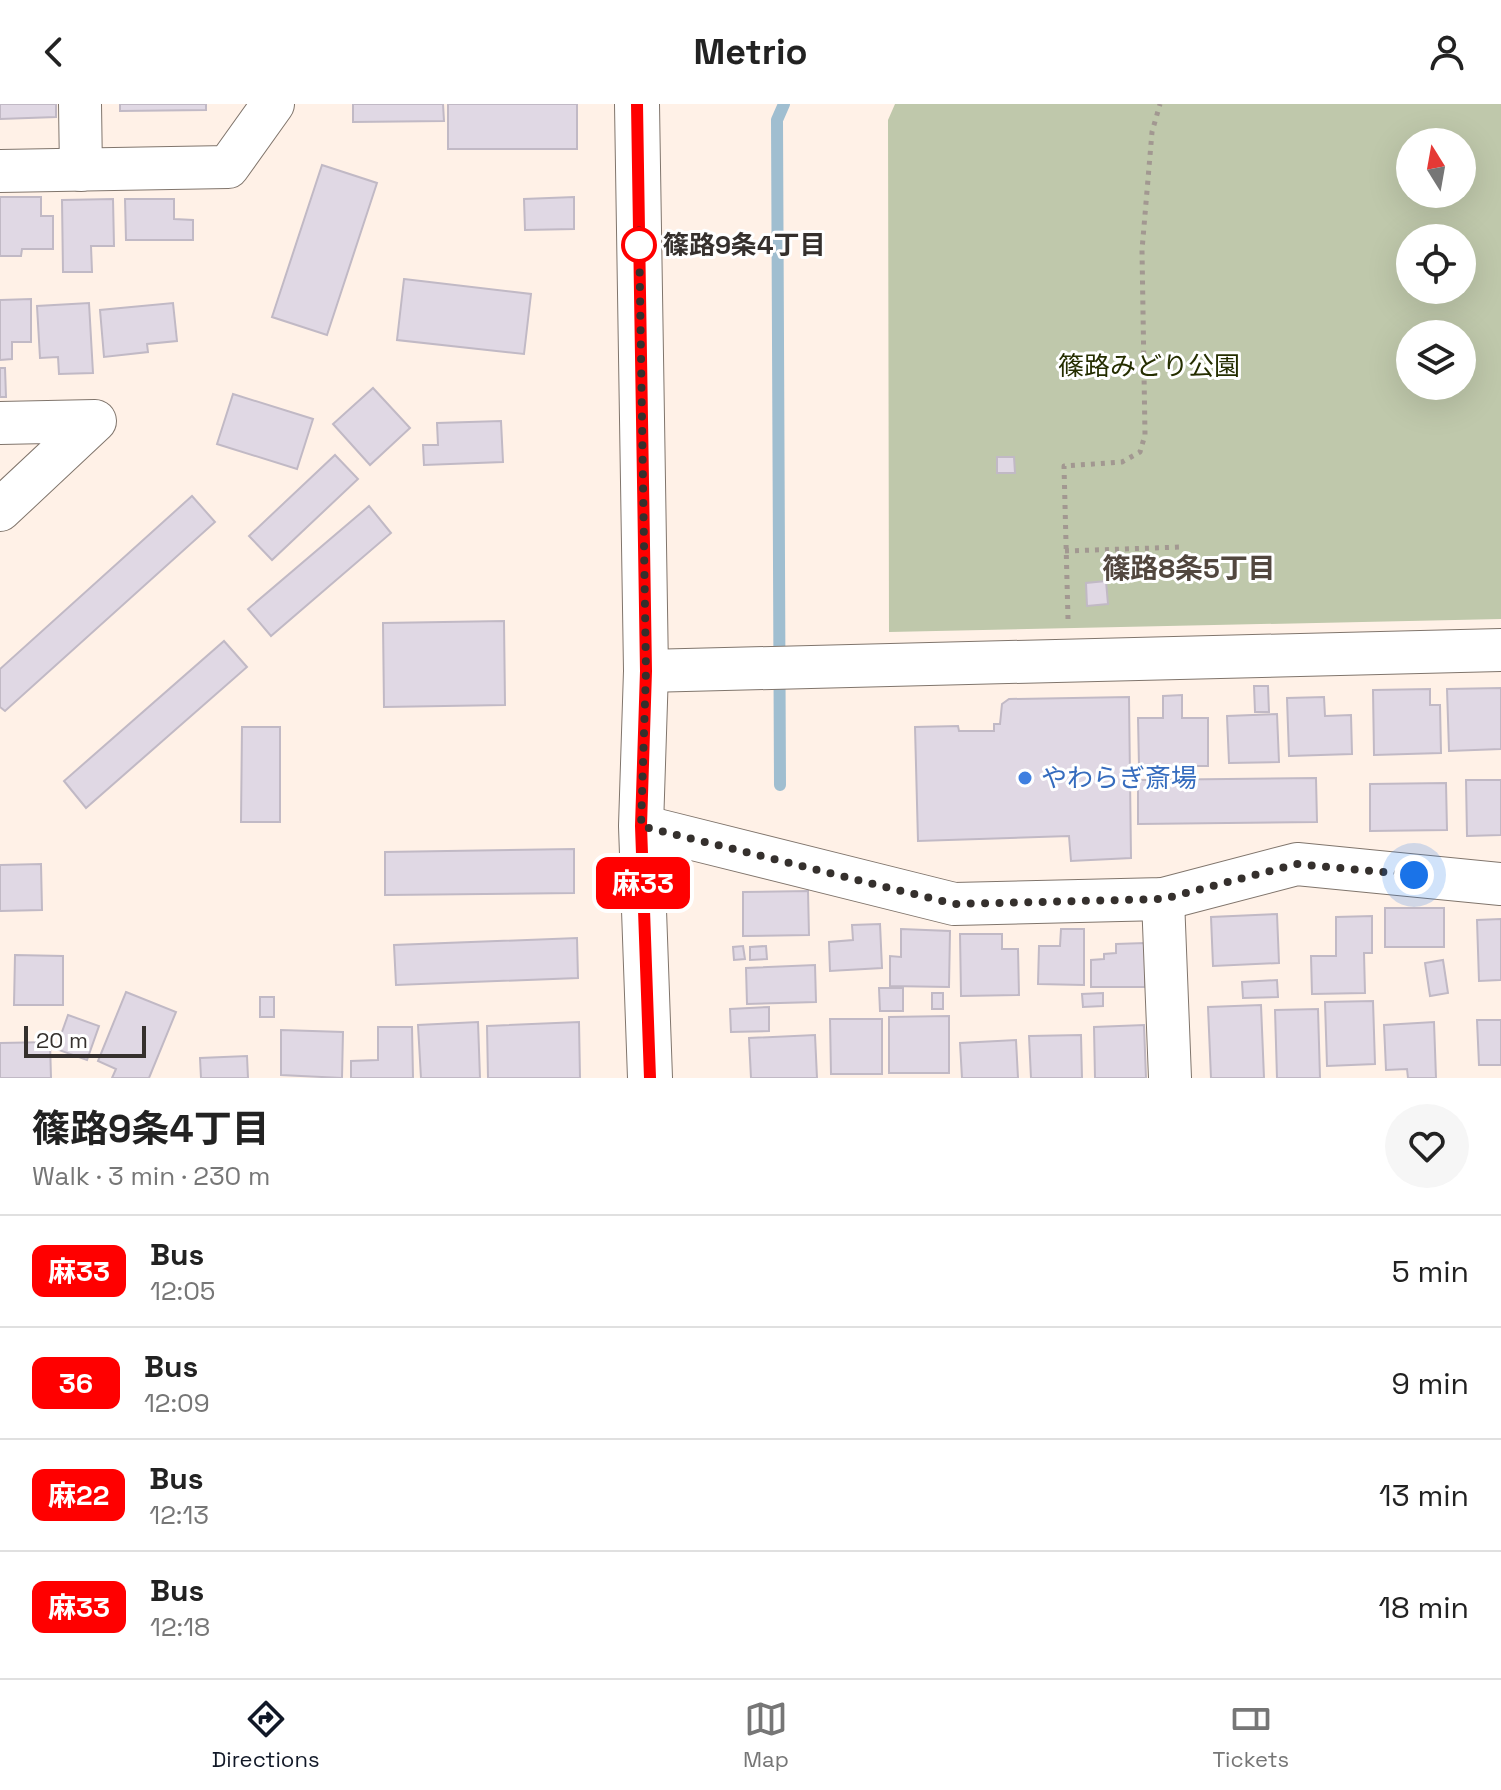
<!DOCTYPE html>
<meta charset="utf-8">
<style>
body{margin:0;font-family:"Space Grotesk","Noto Sans JP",sans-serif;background:#f6f6f6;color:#222;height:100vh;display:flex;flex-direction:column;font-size:30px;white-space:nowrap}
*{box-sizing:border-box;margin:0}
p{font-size:26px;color:#767676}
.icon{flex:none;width:44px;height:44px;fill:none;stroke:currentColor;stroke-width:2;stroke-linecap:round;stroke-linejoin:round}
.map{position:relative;height:974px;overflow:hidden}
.sheet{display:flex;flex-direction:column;background:#fff;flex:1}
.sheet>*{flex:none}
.badge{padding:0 16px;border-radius:12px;font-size:28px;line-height:52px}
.needle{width:52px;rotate:349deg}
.buttons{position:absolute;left:1396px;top:24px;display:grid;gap:16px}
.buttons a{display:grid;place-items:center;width:80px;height:80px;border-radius:50%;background:#fff;box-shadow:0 8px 32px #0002;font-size:40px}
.scale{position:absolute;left:24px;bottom:20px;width:122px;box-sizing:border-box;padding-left:8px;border:4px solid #35302d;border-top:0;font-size:22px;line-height:28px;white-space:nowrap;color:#35302d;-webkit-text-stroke:6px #fff;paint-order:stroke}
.you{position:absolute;width:40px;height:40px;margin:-20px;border:6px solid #fff;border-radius:50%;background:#1a73e8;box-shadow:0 0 0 12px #1a73e833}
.map>.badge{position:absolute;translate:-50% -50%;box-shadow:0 0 0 4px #fff}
.round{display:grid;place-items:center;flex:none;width:84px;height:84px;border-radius:42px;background:#f6f6f6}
.overview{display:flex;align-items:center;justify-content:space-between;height:136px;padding:0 32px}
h1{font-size:38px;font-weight:700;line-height:60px}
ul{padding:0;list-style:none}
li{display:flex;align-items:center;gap:24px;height:112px;padding:0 32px;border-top:2px solid #e0e0e0}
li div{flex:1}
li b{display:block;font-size:30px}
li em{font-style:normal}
li .badge{min-width:88px;font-weight:700;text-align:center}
header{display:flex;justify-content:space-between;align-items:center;height:104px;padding:0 32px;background:#fff;font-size:36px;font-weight:700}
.tabs{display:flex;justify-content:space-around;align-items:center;height:112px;border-top:2px solid #e0e0e0;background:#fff;font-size:22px;color:#767676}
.tabs a{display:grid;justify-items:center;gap:4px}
.tabs .current{color:#111827}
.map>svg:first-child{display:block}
.green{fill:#bfc8ab;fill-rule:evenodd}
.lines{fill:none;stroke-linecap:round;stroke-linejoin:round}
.stream{stroke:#a0bed0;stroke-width:12}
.building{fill:#e0d8e4;stroke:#c1b9c5;stroke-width:2}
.minor-casing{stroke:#80756c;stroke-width:44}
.major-casing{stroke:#80756c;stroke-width:46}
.path{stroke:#a29891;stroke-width:5;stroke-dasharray:4 6;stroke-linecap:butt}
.minor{stroke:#fff;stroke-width:42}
.major{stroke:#fff;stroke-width:44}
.line-casing{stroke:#fff;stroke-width:18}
.line{stroke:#f00;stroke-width:12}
.walk{stroke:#35302d;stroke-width:8;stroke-dasharray:0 14.4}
.stop-dot{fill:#fff;stroke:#f00;stroke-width:4}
.shop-dot{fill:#3f7fe0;stroke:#fff;stroke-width:3}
.labels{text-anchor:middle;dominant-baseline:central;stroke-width:6;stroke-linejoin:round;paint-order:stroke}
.stop-label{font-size:26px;font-weight:bold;fill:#35302d;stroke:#fff;text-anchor:start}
.park-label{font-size:26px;fill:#252e00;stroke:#fff}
.shop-label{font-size:26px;fill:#366cbe;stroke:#fff;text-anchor:start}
.neighbourhood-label{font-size:28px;font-weight:bold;fill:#52473f;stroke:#fff}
</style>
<header><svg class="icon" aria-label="back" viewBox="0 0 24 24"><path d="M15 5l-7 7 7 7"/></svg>Metrio<svg class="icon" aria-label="person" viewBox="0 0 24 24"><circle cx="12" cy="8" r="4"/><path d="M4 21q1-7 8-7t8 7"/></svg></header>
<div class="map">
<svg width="1501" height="974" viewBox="0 0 1501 974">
<rect width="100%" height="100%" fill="#fff1e7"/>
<path class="green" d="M895,0H1501V515L889,528L888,16ZM1410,38H1462V90H1410ZM1410,134H1462V186H1410ZM1410,230H1462V282H1410Z"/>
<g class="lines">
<path class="stream" d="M780,681L777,16L784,0"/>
</g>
<g class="building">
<path d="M0,0H56V13L0,15Z"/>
<path d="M120,0H206V6L120,7Z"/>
<path d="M353,0H443L444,17L353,18Z"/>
<rect x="448" y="0" width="129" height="45"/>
<path d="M322,61L377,79L327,231L272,213Z"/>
<path d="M0,93H41V112H53V145H22L21,152H0Z"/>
<path d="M574,93V125L525,126L524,95Z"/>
<path d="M113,95L114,142H91L92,168H63L62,96Z"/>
<path d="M125,95H174V115L193,116V136H126Z"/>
<path d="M404,175L531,190L524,250L397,236Z"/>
<path d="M31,195V238H12V255L0,256V196Z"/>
<path d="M89,199L93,269L59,270L58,253L40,254L37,202Z"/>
<path d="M173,199L177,237L147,240L148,248L104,253L100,206Z"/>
<path d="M0,264H5L6,293H0Z"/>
<path d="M373,284L410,324L370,361L333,320Z"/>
<path d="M233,290L313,315L297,365L217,340Z"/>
<path d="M501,317L503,358L424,361L423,341H438L437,319Z"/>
<path d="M335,351L358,375L272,456L249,432Z"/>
<path d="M997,353H1014L1015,369H997Z"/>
<path d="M192,392L215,418L5,607L0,603V565Z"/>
<path d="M369,402L391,429L271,532L248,505Z"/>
<path d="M1106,477L1108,500L1087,502L1086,479Z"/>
<path d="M504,517L505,601L384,603L383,519Z"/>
<path d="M224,537L247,563L86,704L64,677Z"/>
<path d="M1254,582H1268L1269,608H1255Z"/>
<path d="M1501,584V645L1449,647L1447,585Z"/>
<path d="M1430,585V601H1440L1441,649L1374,651L1373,586Z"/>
<path d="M1182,591V614H1208V662H1192V671H1155V662H1139L1138,614H1163V592Z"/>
<path d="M1129,593L1131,754L1071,757L1069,732L918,737L915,623L958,622L959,627H994V620H1000L1002,600L1009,595Z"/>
<path d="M1324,593L1325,612L1351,611L1352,650L1289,652L1287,594Z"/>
<path d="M1277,610L1279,658L1229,659L1227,612Z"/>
<path d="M242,623H280V718H241Z"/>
<path d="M1316,674L1317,718L1138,720V676Z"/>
<path d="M1466,676H1501V731L1467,732Z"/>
<path d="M1446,679L1447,726L1370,727V680Z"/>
<path d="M574,745V789L385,791V748Z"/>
<path d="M41,760L42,806L0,807V761Z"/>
<path d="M808,787L809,831L743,832V788Z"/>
<rect x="1385" y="804" width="59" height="39"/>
<path d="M1277,810L1279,859L1213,862L1211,813Z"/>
<path d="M1372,812V849H1364L1365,889L1312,890L1311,852H1336V813Z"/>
<path d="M1501,815V876L1479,877L1477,816Z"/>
<path d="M880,820L882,864L830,867L829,838L853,836L852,821Z"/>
<path d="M901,825L950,827L949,883L890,882V852L901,853Z"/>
<path d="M1061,825H1084V881L1038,880L1039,842H1060Z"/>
<path d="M960,830H1002V845H1018L1019,891L961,892Z"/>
<path d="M577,834L578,874L396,881L394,841Z"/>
<path d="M1145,839V883H1091V856L1104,855V850L1116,849V840Z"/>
<path d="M743,842L745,855L734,856L733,843Z"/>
<path d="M766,842L767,855L750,856V843Z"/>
<path d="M15,851L63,852V901H14Z"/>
<path d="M1443,856L1448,889L1430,892L1425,859Z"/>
<path d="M815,861L816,898L747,900L746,864Z"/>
<path d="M1277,876L1278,893L1243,894L1242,878Z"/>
<path d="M879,884H903V907H880Z"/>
<path d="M126,888L176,908L149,974H112L116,965L98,957Z"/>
<rect x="932" y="889" width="11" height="16"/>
<path d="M1103,889V902L1083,903L1082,890Z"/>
<rect x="260" y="893" width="14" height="20"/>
<path d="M1373,897L1375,960L1327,962L1325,898Z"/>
<path d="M1261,901L1264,974H1211L1208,903Z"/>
<path d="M769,903V927L731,928L730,905Z"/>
<path d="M1318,905L1320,974H1277L1275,906Z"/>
<path d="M68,911L99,922L87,956L56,945Z"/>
<path d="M949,912V969H889V913Z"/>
<path d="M830,915H882V970H831Z"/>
<path d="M1477,916H1501V961H1479Z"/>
<path d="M478,918L480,974H421L418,921Z"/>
<path d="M579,918L580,974H488L487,922Z"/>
<path d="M1434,918L1436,974H1408L1407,965L1386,966L1384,921Z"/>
<path d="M1144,921L1146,974H1095L1094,923Z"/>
<path d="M378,923H412L413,974H351V957L378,956Z"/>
<path d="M281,926L343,928L342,974L281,971Z"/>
<path d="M815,931L817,974H751L749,934Z"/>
<path d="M1081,931L1082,974H1031L1029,932Z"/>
<path d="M1016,936L1018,974H962L960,939Z"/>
<path d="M50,938L51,974H0V939Z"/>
<path d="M247,952L248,974H201L200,954Z"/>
</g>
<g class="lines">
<defs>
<g id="minor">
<path d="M80,0L81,66"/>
<path d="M0,67L228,63L273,0"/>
<path d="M0,319L95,317L0,406"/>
<path d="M646,567L1501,546"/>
<path d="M641,722L954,800L1163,795L1297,760L1501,780"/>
<path d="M1163,795L1170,974"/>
</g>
<path id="major" d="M637,0L646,567L641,722L650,974"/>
</defs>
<use href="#minor" class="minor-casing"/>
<use href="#major" class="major-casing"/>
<g class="path">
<path d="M1065,447L1182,443"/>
<path d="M1068,515L1064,362L1122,358L1140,348L1145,331L1142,146L1152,28L1160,0"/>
</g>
<use href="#minor" class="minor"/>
<use href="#major" class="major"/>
</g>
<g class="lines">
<defs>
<path id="line" d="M637,0L646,567L641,722L650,974"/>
</defs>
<use href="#line" class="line-casing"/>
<use href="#line" class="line"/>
<path class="walk" d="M639,141V126L646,567L641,722L954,800L1163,795L1297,760L1414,771"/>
</g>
<circle class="stop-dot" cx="639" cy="141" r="16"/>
<circle class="shop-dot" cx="1025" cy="674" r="8"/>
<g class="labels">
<g class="stop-label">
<text x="663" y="141">篠路9条4丁目</text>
</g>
<g class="park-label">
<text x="1149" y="262">篠路みどり公園</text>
</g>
<g class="shop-label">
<text x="1041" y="674">やわらぎ斎場</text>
</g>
<g class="neighbourhood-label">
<text x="1189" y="464">篠路8条5丁目</text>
</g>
</g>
</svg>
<div class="buttons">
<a><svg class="needle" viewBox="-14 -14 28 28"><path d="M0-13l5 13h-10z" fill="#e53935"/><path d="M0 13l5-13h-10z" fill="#767676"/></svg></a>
<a><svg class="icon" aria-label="locate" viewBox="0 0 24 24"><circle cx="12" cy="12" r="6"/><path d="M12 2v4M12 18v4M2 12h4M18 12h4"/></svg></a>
<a><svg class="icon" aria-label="layers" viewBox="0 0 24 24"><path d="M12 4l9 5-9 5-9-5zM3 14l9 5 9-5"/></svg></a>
</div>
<div class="scale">20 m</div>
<div class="you" style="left:1414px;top:771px"></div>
<b class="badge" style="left:643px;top:779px;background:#f00;color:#fff">麻33</b>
</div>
<section class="sheet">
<div class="overview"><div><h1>篠路9条4丁目</h1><p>Walk · 3 min · 230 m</p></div><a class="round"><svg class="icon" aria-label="heart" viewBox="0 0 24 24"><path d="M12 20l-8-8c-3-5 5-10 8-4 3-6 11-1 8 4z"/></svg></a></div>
<ul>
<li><span class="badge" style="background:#f00;color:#fff">麻33</span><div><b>Bus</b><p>12:05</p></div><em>5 min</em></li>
<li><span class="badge" style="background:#f00;color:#fff">36</span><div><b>Bus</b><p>12:09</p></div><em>9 min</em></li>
<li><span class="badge" style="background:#f00;color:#fff">麻22</span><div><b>Bus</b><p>12:13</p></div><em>13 min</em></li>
<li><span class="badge" style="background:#f00;color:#fff">麻33</span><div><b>Bus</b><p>12:18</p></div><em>18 min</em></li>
</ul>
</section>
<nav class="tabs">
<a class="current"><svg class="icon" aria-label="directions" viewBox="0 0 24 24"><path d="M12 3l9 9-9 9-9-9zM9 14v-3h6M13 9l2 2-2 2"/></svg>Directions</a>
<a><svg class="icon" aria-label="map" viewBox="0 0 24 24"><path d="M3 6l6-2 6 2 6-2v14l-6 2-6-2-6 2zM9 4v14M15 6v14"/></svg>Map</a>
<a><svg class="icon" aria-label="tickets" viewBox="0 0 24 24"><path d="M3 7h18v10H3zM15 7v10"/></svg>Tickets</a>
</nav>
